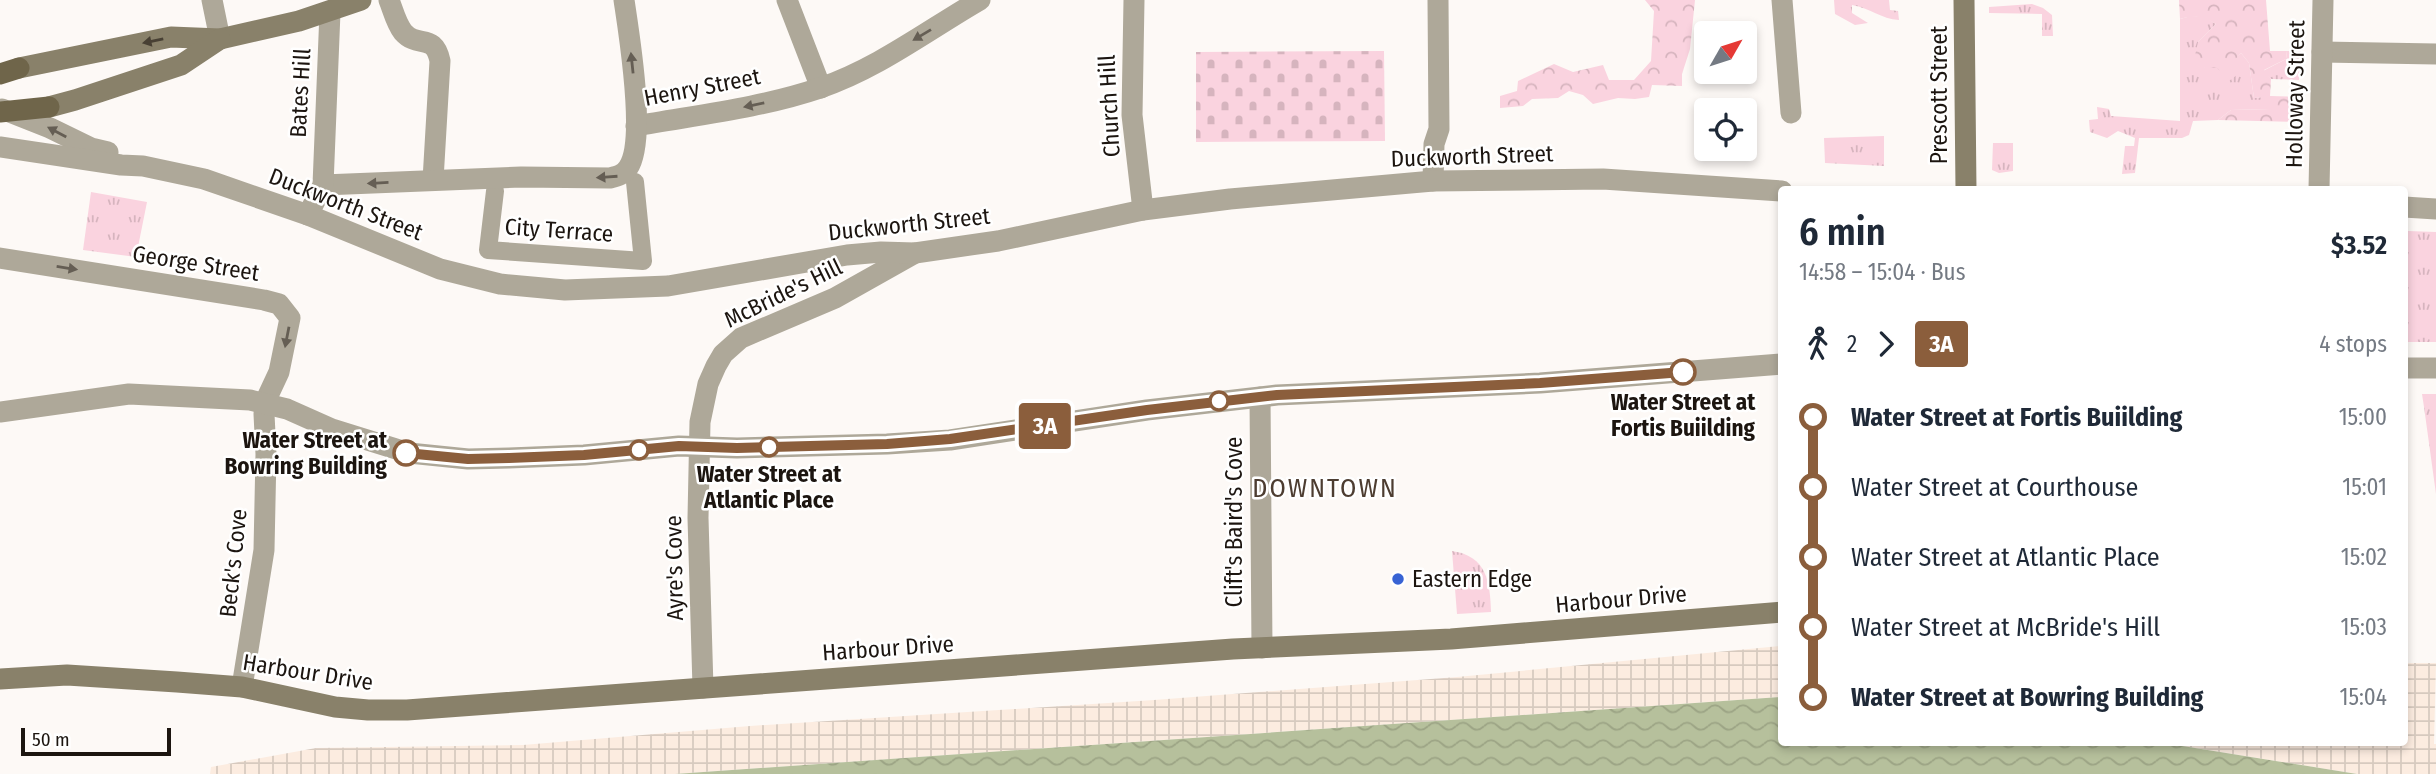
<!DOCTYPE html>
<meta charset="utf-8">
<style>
body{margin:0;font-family:"Fira Sans Condensed",sans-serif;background:#f2f2f3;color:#1f2937;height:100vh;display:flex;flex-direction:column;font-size:26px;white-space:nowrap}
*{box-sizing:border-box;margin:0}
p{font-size:23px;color:#747a83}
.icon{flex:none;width:38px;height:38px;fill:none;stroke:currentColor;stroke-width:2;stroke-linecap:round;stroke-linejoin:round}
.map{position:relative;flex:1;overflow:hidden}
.details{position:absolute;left:1778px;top:186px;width:630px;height:560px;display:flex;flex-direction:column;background:#fff;border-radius:7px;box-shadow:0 4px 10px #0003}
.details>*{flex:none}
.badge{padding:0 14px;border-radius:5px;font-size:24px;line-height:46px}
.needle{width:46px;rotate:51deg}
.fabs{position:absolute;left:1694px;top:21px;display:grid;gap:14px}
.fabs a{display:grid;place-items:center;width:63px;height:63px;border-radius:7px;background:#fff;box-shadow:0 4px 10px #0003;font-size:35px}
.scale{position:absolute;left:21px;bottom:18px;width:150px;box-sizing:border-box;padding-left:7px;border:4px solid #1c1510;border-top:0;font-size:19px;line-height:24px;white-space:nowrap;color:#1c1510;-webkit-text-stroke:5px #fff;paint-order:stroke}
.map>.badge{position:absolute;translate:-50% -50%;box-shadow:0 0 0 4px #fff}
.legs{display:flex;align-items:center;gap:10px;height:77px;padding:0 21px;font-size:23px}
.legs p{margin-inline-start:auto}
.head{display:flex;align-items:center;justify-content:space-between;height:119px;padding:0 21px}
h1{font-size:38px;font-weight:600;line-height:52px}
ul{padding:0 21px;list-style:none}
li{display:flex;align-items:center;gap:24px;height:70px;font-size:26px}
li i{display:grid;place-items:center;width:10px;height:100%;margin:0 9px;background:currentColor}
li i::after{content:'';width:18px;height:18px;margin:-9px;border:5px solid;border-radius:50%;background:#fff}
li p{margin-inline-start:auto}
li:first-child i{background:linear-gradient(#0000 50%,currentColor 0)}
li:last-child i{background:linear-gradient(currentColor 50%,#0000 0)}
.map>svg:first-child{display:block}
.industrial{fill:url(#industrial-grid)}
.grass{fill:url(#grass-tufts)}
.forest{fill:url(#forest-crowns)}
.cemetery{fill:url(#cemetery-stones)}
.water{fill:url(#water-waves)}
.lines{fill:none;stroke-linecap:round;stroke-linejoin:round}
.pedestrian{stroke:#aea899;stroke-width:18}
.minor{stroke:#aea899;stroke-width:21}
.tertiary{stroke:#aea899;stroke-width:21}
.secondary{stroke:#89816a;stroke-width:21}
.primary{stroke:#6f654a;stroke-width:21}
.oneway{fill:#655e54}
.oneway2{fill:#484034}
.line-1-casing{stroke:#fff;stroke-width:16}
.line-1{stroke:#8b5e3c;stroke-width:10}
.stop-1-dot{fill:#fff;stroke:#8b5e3c;stroke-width:3.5}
.poi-dot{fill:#3863d4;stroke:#fff;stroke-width:2.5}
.labels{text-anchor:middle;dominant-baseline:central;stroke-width:5;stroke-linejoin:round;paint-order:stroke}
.street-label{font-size:23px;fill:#1c1510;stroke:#fff}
.stop-label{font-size:23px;font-weight:bold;fill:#1c1510;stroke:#fff}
.poi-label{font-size:23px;fill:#1c1510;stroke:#fff;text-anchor:start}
.quarter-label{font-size:26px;letter-spacing:2px;fill:#4d3d31;stroke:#fff}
</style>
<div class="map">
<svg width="2436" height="774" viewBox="0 0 2436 774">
<defs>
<pattern id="industrial-grid" width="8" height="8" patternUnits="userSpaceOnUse" patternTransform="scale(1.75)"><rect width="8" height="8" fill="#fcece0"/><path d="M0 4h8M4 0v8" fill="none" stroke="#d7cabf"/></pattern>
<pattern id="grass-tufts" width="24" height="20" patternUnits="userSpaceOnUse" patternTransform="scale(1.75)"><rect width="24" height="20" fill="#fad3df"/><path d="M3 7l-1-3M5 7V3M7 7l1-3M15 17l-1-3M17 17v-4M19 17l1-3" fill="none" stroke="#d6b4be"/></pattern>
<pattern id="forest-crowns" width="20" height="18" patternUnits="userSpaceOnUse" patternTransform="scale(1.75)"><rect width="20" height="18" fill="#fad3df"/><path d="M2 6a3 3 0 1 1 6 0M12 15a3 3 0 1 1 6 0" fill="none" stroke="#d6b4be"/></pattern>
<pattern id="cemetery-stones" width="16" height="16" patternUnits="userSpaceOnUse" patternTransform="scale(1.75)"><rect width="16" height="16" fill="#fad3df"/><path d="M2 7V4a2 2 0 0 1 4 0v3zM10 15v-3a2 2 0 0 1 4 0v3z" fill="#d6b4be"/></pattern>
<pattern id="water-waves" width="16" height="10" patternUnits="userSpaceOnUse" patternTransform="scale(1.75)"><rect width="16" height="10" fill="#b6c09c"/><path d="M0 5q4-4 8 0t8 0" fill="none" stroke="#9ca485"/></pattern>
</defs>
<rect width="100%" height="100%" fill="#fdf9f6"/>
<g class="industrial">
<path d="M1781,646V697L675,774H210L211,767L316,748L523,745L750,726L1154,700L1457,677Z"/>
<path d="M2405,663H2436L2434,744H2436V774H2357L2158,742H2404Z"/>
</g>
<g class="grass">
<path d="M1834,0H1889L1890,10L1898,11L1899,20C1881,19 1870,8 1852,5V13L1868,23L1855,25L1835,14Z"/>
<path d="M2032,4L2043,8L2052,15L2053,36H2042V14L1989,13V7Z"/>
<path d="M2191,16L2205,17L2216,24L2198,42L2205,68C2219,68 2232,64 2241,53L2249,63L2254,98L2270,96V109L2231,110L2218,120L2193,121L2189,135L2182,138H2139L2135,173L2122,174L2125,146H2134L2135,138L2118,131L2107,138L2090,132L2089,120L2098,119L2097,107L2109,109L2111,116L2180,121V19Z"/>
<path d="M2287,51H2301L2299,80L2271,79L2263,71L2286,59Z"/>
<path d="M1884,136V166L1825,163L1824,138Z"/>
<path d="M1993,143H2013V171L1999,173L1992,170Z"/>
<path d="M91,192L147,202L136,257L83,250Z"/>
<path d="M2408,231L2436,232V342H2406Z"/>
<path d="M2422,394H2436V494L2424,407Z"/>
<path d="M1452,551C1487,556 1490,582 1491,612L1457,614Z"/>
</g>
<g class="forest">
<path d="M1645,0H1695L1690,49L1682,74V86L1652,85L1649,97L1635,99L1618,98L1593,104L1583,95L1569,91L1558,98L1532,99L1523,106L1500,108V96L1517,91L1518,81L1554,64L1573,72L1603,65L1609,80H1634L1651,61L1654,11Z"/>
<path d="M2179,0H2266L2270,51H2287L2286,59L2264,70L2271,79L2270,96L2299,97L2300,122L2218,120L2231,110L2270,109V97L2254,98L2249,63L2241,53L2235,60L2237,75L2229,81L2217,68H2205L2194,60L2198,42L2216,24C2203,16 2194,15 2180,19Z"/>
</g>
<path class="cemetery" d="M1384,51L1385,141L1196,142V52Z"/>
<path class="water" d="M1781,697L1782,742H2158L2357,774H675Z"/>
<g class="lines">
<path class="pedestrian" d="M495,191L488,250L643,261L635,182"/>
<g class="minor">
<path d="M212,0L220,39"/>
<path d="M389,0C393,10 396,23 403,32C418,49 434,32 440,61L433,180"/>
<path d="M787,0L821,88"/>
<path d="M1782,0L1791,113"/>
<path d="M2322,52L2436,54"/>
<path d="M636,126C697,115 761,108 820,88C877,69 928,30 980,0"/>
<path d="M1433,181L1434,144L1439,129L1438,0"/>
<path d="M323,185L521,177L610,178C618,176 623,175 628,168C647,141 629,34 624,0"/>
<path d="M2319,189L2323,0"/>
<path d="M308,215L323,185L330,12"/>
<path d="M0,258L264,300L279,304L290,318L279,372L265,402L264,414L266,454L264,550L242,687"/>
<path d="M1260,397L1262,648"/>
<path d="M703,688L698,518L700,422L708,384L716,366L723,354L741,338L835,298L915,253"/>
</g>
<g class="tertiary">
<path d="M1134,0L1132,115L1143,210"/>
<path d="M2,109L50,128L91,148L108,152"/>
<path d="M0,147L121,165L143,166L204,179L308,215L440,269L500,284L565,290L668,286L847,255L881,252L915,253L998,241L1143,210L1230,199L1433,181L1603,179L1782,191"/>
<path d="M2404,207L2436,209"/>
<path d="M2404,368H2436"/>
<path d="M0,412L129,394L250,400L287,409L332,429L409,453L468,459L509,458L584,455L679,446L737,448L887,444L950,440L1147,410L1277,395L1540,383L1782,364"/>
</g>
<g class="secondary">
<path d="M1964,0L1966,189"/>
<path d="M19,68L171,37L220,39L299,21L361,0"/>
<path d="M49,107L75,100L181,65L220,39"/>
<path d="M0,679L67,675L177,682L242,687L335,707L368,710H407L1233,649L1451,639L1782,612"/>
</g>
<g class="primary">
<path d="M0,74L19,68"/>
<path d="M0,112L49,107"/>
</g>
</g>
<defs><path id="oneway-solid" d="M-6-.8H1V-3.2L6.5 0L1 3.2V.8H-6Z" transform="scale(1.75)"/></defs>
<g class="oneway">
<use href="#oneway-solid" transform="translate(922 35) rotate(149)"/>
<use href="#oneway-solid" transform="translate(632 63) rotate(-96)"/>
<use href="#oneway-solid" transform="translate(754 105) rotate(168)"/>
<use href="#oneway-solid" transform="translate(57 132) rotate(-152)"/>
<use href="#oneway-solid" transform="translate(607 177) rotate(176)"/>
<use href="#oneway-solid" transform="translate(378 183) rotate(177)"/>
<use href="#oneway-solid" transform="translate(67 268) rotate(9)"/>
<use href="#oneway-solid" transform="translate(287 337) rotate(101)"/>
</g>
<use class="oneway2" href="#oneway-solid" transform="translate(153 41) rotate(168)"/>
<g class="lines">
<defs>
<path id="line-1" d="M406,453L468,459L509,458L584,455L679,446L737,448L887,444L950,439L1147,410L1277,395L1540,383L1683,372"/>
</defs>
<use href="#line-1" class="line-1-casing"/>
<use href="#line-1" class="line-1"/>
</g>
<g class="stop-1-dot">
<circle cx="1683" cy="372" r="12"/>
<circle cx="1219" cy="401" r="9"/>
<circle cx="769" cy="447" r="9"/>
<circle cx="639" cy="450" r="9"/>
<circle cx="406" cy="453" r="12"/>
</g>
<circle class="poi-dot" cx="1398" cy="579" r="7"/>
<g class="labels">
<g class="street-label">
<text transform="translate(702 87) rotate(-11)">Henry Street</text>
<text transform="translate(300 93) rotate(-87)">Bates Hill</text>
<text transform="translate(2295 94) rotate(-89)">Holloway Street</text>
<text transform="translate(1939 95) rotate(-90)">Prescott Street</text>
<text transform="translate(1109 106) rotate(-93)">Church Hill</text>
<text transform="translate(1472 156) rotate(-2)">Duckworth Street</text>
<text transform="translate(346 204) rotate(21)">Duckworth Street</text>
<text transform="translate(909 224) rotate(-6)">Duckworth Street</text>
<text transform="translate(559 230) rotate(4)">City Terrace</text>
<text transform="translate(196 263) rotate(9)">George Street</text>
<text transform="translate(783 293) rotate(-26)">McBride's Hill</text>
<text transform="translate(1234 522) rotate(-90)">Clift's Baird's Cove</text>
<text transform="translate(233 563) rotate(-84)">Beck's Cove</text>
<text transform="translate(674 568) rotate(-91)">Ayre's Cove</text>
<text transform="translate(1621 599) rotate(-5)">Harbour Drive</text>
<text transform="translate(888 648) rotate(-4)">Harbour Drive</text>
<text transform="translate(308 672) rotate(9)">Harbour Drive</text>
</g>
<g class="stop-label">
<text x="1683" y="402">Water Street at<tspan x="1683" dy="26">Fortis Buiilding</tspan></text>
<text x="387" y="440" text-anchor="end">Water Street at<tspan x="387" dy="26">Bowring Building</tspan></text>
<text x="769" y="474">Water Street at<tspan x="769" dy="26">Atlantic Place</tspan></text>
</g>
<g class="poi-label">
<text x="1412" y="579">Eastern Edge</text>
</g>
<g class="quarter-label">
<text x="1325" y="488">DOWNTOWN</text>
</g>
</g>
</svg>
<div class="fabs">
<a><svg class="needle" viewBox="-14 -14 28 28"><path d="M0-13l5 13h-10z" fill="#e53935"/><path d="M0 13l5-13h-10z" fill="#747a83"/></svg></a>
<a><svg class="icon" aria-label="locate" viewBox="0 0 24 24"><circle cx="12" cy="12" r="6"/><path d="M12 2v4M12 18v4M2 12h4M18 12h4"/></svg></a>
</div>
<div class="scale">50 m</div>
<b class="badge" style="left:1045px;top:426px;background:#8b5e3c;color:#fff">3A</b>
<section class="details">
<div class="head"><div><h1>6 min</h1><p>14:58 – 15:04 · Bus</p></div><b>$3.52</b></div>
<div class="legs"><svg class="icon" aria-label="walk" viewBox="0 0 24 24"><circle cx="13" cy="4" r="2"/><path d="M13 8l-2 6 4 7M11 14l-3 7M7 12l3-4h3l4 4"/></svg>2<svg class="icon" aria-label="forward" viewBox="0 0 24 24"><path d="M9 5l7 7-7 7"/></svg><b class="badge" style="background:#8b5e3c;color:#fff">3A</b><p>4 stops</p></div>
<ul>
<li><i style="color:#8b5e3c"></i><b>Water Street at Fortis Buiilding</b><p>15:00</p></li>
<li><i style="color:#8b5e3c"></i><span>Water Street at Courthouse</span><p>15:01</p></li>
<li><i style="color:#8b5e3c"></i><span>Water Street at Atlantic Place</span><p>15:02</p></li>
<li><i style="color:#8b5e3c"></i><span>Water Street at McBride's Hill</span><p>15:03</p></li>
<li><i style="color:#8b5e3c"></i><b>Water Street at Bowring Building</b><p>15:04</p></li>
</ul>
</section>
</div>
